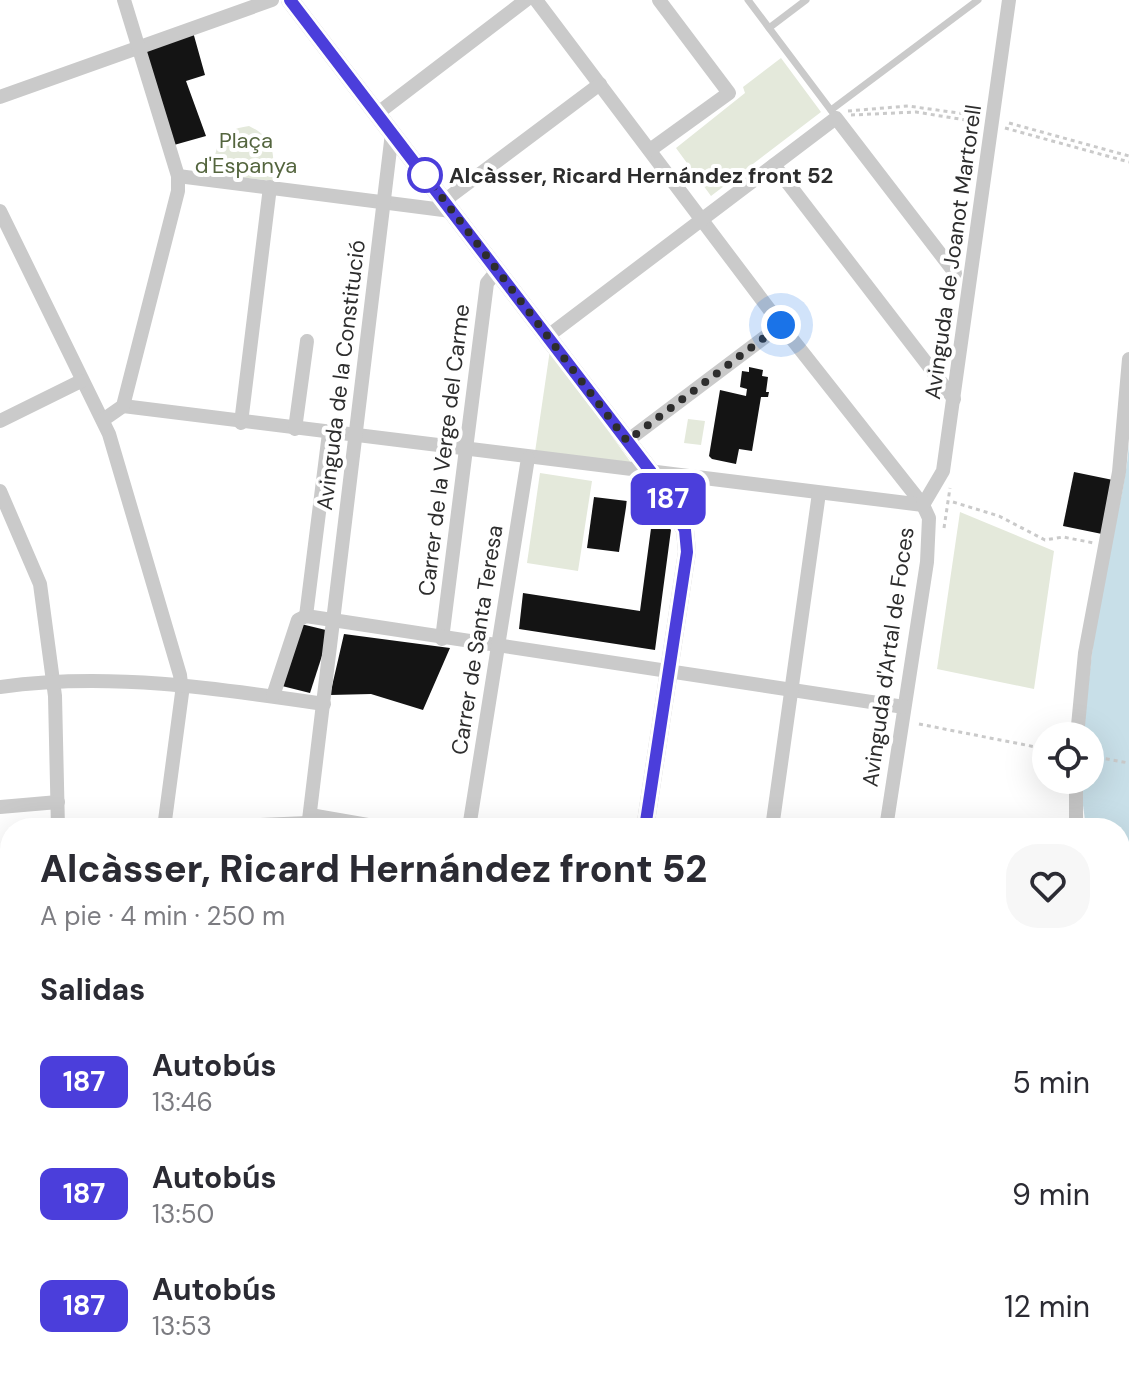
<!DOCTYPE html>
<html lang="es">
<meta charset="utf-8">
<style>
body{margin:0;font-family:"DM Sans",sans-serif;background:#f7f7f7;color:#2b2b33;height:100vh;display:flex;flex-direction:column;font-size:30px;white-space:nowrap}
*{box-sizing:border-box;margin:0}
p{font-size:26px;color:#7c7c81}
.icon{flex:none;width:44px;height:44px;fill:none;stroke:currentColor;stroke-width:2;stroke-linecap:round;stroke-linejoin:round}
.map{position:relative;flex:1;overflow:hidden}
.details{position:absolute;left:0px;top:818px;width:1130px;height:562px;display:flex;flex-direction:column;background:#fff;border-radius:32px 32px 0 0;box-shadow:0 8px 32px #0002}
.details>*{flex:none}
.badge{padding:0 16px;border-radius:12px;font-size:28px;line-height:52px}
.controls{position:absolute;left:1032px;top:722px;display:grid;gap:16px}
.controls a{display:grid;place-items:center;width:72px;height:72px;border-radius:50%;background:#fff;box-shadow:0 8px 32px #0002;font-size:40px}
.you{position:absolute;width:40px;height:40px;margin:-20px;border:6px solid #fff;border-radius:50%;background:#1a73e8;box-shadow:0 0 0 12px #1a73e833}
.map>.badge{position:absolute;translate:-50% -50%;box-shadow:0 0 0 4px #fff}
h2{padding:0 40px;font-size:30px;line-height:72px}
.round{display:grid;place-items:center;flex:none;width:84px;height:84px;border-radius:32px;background:#f7f7f7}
.overview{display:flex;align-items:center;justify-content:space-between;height:136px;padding:0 40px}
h1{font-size:38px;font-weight:800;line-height:60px}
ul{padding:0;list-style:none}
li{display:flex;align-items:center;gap:24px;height:112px;padding:0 40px}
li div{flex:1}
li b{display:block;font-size:30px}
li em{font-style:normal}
li .badge{min-width:88px;font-weight:700;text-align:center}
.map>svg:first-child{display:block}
.green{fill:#e4e9db}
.water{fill:#c8dfe8}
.building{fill:#141414}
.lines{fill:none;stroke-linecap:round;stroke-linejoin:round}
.path{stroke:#cacaca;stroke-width:3;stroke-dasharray:4 4;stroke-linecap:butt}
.service{stroke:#cacaca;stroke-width:7}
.minor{stroke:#cacaca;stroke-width:14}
.tertiary{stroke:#cacaca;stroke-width:18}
.line-casing{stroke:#fff;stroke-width:18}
.line{stroke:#4b3edb;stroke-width:12}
.walk{stroke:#2d2d2d;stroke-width:8;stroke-dasharray:0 14.4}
.stop-dot{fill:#fff;stroke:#4b3edb;stroke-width:4}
.labels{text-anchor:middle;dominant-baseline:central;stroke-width:8;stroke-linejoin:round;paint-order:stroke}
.park-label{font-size:22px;fill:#54653e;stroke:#fff}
.stop-label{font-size:22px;font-weight:bold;fill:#2d2d2d;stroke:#fff;text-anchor:start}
.street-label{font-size:22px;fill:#2d2d2d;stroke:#fff}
</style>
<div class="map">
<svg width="1129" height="1379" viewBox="0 0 1129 1379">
<rect width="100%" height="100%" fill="#fff"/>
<g class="green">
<path d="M781,58L821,112L711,196L676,148L745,93L743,87Z"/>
<path d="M249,126C276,139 274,154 273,181L212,174C216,146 218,130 249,126Z"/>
<path d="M550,350L632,464L535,452Z"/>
<path d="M688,419L705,421L701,445L684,443Z"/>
<path d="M540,473L592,481L578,571L527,563Z"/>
<path d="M960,512L1054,551L1034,689L937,669Z"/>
</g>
<path class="water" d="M1129,443V1186L1120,1153V828H1086L1080,782L1090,780V736H1083C1089,677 1095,617 1107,558C1116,519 1126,484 1129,443Z"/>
<g class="building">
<path d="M193,32L205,75L186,81L206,136L174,145L143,50Z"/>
<path d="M749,367L763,370L762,376L768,377L766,392H769L768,397H761L752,451L739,449L736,464L712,459L709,456L720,390L746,396L747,389L740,387L742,371L749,372Z"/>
<path d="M1074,472L1113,480L1102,534L1063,526Z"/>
<path d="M594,497L627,501L619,552L587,548Z"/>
<path d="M654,506L671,530L655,650L519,629L523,593L640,611Z"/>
<path d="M301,624L330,631L310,693L282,686Z"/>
<path d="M344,634L450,648L423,710L371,694L330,695Z"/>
<path d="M10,961V1086H0V1053H7L6,1044L0,1045V979Z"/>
</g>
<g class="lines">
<g class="path">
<path d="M848,111L908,106L980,116"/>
<path d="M851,115L916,112L978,122"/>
<path d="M1009,123L1129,156"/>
<path d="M1005,128L1129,162"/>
<path d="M953,502L999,516L1045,540L1063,537L1094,543"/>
<path d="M944,528L950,488"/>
<path d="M919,724L1046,749"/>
<path d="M1090,756L1129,763"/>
</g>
<g class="service">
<path d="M748,0L833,113"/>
<path d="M769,28L806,0"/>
<path d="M831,110L978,0"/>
</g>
<g class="minor">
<path d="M536,0L781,325L923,505L929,518L927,562L886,828"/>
<path d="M0,97L272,0"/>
<path d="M378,113L526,0"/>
<path d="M650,150L729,93L659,0"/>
<path d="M774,165L954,399"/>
<path d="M178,176L451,211"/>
<path d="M444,201L600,84"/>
<path d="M0,211L109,434L180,675L182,693L164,828"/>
<path d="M548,336L836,118L955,273"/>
<path d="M123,406L923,505"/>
<path d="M103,420L123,406L178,191V176L124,0"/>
<path d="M0,421L81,381"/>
<path d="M241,423L270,187"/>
<path d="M295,429L307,341"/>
<path d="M627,441L781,325"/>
<path d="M0,491L40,584L55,696L58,828"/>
<path d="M923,505L943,471L1009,0"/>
<path d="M306,616L329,433"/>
<path d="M442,639L487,283L497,271"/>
<path d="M0,687C109,672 216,688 324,704"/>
<path d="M273,696L298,620L306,616L904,707"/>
<path d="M1077,736L1085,653L1119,472L1129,359"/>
<path d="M1076,780V828"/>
<path d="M0,807L58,802"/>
<path d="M310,815L385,828"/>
<path d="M190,828L308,823"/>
<path d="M308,828L392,133"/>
<path d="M469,828L528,458"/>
<path d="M772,828L819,493"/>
<path d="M0,969L10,949"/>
<path d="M0,1097L10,1095"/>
<path d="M1120,1193L1129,1265"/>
<path d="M0,1234L10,1233"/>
<path d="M185,1370L186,1379"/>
<path d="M387,1370L388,1379"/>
<path d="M576,1370L577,1379"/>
<path d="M710,1370L712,1379"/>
<path d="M829,1370L830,1379"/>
<path d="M55,1379L56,1370"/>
</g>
<g class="tertiary">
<path d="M290,0L651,472L685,530L687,552L645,828"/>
<path d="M238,1379L303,1370"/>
</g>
</g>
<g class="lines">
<defs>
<path id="line" d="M290,0L651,472L685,530L687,552L645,828"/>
</defs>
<use href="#line" class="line-casing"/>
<use href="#line" class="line"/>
<path class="walk" d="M425,175L627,441L781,325"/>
</g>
<circle class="stop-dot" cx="425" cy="175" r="16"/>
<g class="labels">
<g class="park-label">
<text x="246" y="140">Plaça<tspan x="246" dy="25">d'Espanya</tspan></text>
</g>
<g class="stop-label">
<text x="449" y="175">Alcàsser, Ricard Hernández front 52</text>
</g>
<g class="street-label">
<text transform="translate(953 252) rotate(-82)">Avinguda de Joanot Martorell</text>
<text transform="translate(341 375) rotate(-83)">Avinguda de la Constitució</text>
<text transform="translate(444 450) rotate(-83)">Carrer de la Verge del Carme</text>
<text transform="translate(477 640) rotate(-81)">Carrer de Santa Teresa</text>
<text transform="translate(888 657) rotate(-82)">Avinguda d'Artal de Foces</text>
</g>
</g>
</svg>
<div class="controls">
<a><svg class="icon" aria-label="locate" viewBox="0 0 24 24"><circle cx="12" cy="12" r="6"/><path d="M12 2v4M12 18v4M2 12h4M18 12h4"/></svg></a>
</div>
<div class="you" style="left:781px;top:325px"></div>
<b class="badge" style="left:668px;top:499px;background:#4b3edb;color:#fff">187</b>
<section class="details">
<div class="overview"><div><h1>Alcàsser, Ricard Hernández front 52</h1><p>A pie · 4 min · 250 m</p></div><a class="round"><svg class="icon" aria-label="heart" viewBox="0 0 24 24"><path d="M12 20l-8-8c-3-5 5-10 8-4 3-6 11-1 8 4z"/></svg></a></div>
<h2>Salidas</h2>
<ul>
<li><span class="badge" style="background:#4b3edb;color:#fff">187</span><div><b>Autobús</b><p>13:46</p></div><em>5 min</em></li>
<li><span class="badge" style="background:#4b3edb;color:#fff">187</span><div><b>Autobús</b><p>13:50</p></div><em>9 min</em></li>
<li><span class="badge" style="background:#4b3edb;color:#fff">187</span><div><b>Autobús</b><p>13:53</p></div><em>12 min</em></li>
</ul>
</section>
</div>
